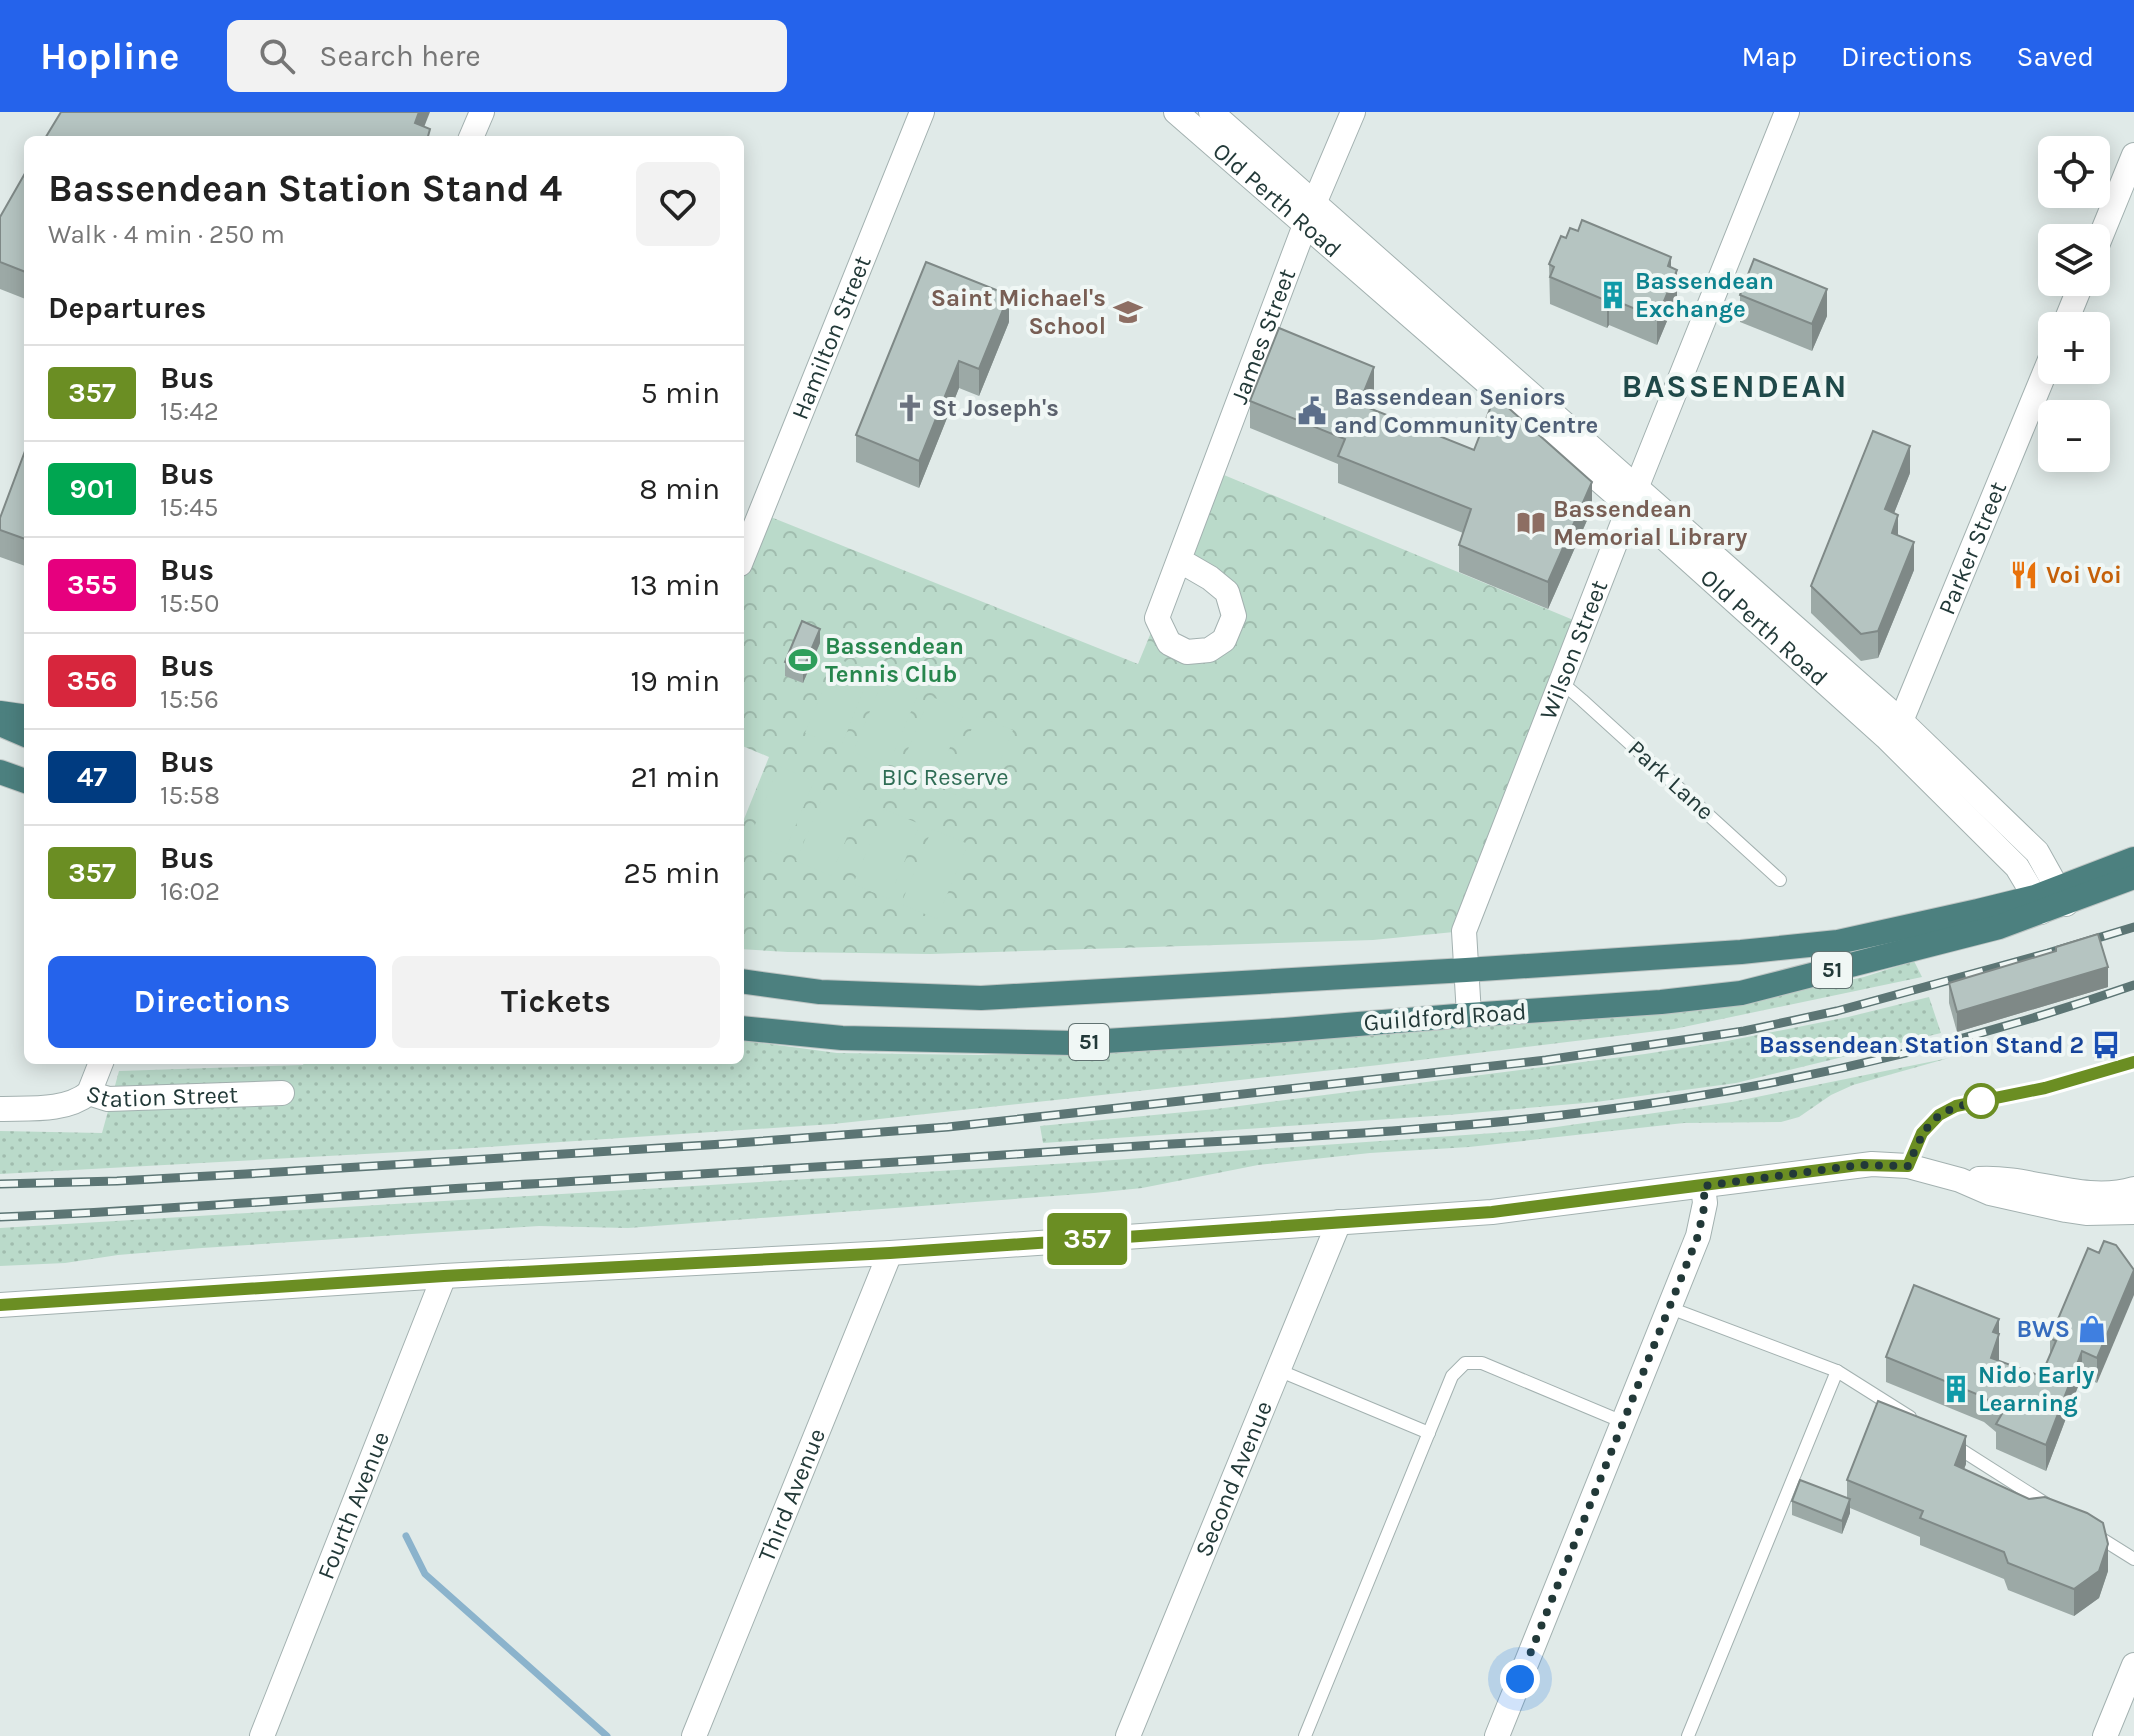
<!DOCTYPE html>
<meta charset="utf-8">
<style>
body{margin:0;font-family:Karla,sans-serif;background:#f2f2f2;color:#222;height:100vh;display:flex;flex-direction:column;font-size:30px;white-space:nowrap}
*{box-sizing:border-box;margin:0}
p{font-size:26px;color:#767676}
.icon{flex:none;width:44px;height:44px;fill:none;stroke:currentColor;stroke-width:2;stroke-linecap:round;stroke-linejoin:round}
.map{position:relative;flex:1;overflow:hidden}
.side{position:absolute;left:24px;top:24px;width:720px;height:928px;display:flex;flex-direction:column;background:#fff;border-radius:12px;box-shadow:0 4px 20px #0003}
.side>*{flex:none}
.badge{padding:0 16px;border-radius:6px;font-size:28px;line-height:52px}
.fabs{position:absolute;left:2038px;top:24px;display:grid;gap:16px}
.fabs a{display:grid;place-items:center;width:72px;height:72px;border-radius:12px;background:#fff;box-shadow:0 4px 20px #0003;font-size:40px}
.you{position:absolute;width:40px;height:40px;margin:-20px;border:6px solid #fff;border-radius:50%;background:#1a73e8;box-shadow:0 0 0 12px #1a73e833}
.map>.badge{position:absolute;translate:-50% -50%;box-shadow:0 0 0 4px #fff}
h2{padding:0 24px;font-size:30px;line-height:72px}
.round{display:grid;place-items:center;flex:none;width:84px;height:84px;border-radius:12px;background:#f2f2f2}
.summary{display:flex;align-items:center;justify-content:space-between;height:136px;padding:0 24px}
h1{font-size:38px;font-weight:700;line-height:60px}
.primary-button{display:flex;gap:16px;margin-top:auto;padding:16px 24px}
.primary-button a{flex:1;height:92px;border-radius:12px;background:#2563eb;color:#fff;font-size:32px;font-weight:700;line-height:92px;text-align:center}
.primary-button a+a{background:#f2f2f2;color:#222}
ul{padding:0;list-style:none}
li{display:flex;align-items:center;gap:24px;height:96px;padding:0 24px;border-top:2px solid #e0e0e0}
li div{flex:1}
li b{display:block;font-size:30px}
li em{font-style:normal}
li .badge{min-width:88px;font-weight:700;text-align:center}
header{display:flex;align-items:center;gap:48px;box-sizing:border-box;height:112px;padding:0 40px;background:#2563eb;color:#fff}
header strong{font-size:38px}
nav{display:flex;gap:44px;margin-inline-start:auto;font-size:28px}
.search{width:560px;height:72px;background:#f2f2f2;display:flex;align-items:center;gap:20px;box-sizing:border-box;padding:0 28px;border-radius:12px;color:#767676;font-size:30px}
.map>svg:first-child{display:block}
.grass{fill:url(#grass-dots)}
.forest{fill:url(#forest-crowns)}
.garden{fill:#badaca}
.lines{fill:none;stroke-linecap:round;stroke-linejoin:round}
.stream{stroke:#8bb3cc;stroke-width:7}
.service-casing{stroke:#a3b1b0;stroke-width:14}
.minor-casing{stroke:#a3b1b0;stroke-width:26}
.tertiary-casing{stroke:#a3b1b0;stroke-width:26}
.trunk-casing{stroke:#bdc4c3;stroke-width:26}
.service{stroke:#fff;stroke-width:12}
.minor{stroke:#fff;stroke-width:24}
.tertiary{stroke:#fff;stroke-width:24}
.trunk{stroke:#4c807f;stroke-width:24}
.rail-casing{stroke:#5c7574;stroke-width:9}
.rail{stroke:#f0f7f5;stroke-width:6;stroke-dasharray:18;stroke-linecap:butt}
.wall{fill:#9ca9a6}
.shaded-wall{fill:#7f8987}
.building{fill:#b5c4c1;stroke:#7f8987;stroke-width:2}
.line-casing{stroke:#fff;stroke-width:18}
.line{stroke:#6b8e23;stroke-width:12}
.walk{stroke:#223938;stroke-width:8;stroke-dasharray:0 14.4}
.stop-dot{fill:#fff;stroke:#6b8e23;stroke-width:4}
.labels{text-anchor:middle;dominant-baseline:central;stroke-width:8;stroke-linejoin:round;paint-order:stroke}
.shield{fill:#f0f7f5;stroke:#607271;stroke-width:2}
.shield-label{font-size:22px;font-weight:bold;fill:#223938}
.street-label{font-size:24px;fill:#223938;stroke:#f0f7f5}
.culture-label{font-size:24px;font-weight:bold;fill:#0d838f;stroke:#f0f7f5;text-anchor:start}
.education-label{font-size:24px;font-weight:bold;fill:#785e54;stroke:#f0f7f5;text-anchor:end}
.service-label{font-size:24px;font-weight:bold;fill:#4e5e75;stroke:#f0f7f5;text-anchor:start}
.worship-label{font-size:24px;font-weight:bold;fill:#5b616d;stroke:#f0f7f5;text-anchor:start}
.food-label{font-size:24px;font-weight:bold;fill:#c56008;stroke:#f0f7f5;text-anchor:start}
.leisure-label{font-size:24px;font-weight:bold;fill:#27864d;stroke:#f0f7f5;text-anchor:start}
.park-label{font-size:24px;fill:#2f6d55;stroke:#f0f7f5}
.transit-label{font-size:24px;font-weight:bold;fill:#164399;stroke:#f0f7f5;text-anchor:end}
.shop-label{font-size:24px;font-weight:bold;fill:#366cbe;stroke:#f0f7f5;text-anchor:end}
.district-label{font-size:32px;font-weight:bold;letter-spacing:2px;fill:#1f4949;stroke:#f0f7f5}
</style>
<header>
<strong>Hopline</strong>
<div class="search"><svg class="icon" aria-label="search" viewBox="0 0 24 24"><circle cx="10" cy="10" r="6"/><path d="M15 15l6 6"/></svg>Search here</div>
<nav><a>Map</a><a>Directions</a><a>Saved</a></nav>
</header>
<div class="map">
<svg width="2134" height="1624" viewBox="0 0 2134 1624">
<defs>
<pattern id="grass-dots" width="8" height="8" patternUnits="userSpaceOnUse" patternTransform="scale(2)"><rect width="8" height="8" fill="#badaca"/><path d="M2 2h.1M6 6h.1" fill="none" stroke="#a0bcae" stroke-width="1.8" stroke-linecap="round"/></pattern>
<pattern id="forest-crowns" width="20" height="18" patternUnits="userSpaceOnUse" patternTransform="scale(2)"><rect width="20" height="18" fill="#badaca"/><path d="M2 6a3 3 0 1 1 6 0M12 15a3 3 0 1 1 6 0" fill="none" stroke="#a0bcae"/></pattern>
</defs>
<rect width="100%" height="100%" fill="#e0eae8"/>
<g class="grass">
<path d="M1914,849L1922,865L1674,917L1379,953L833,1012L457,1037L0,1062V1019L102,1021L119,959L303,953L305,948H740V928L837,941L979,943L1127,938L1753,888L1864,865Z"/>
<path d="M1929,885L1941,921L1736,971L1596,990L1448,1003L1043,1031L1040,1014L1216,997L1645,942L1727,929L1848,905Z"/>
<path d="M1949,946L1853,973L1831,983L1799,1005L1781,1010L1684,1011L1469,1035L1370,1041L1258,1053L1142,1076L1094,1081L628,1116L539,1114L427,1121L202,1136L118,1143L65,1151L0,1154V1116L1071,1051L1535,1018L1732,990Z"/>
</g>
<path class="forest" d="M1212,358L1583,512L1464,819L1373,828L930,842L788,840L740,837V717L769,645L740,633V452L761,401L1138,552L1157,506L1169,531L1209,538L1234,504L1179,448Z"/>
<g class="garden">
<path d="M836,546L871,560L841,635L805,621Z"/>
<path d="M884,565L919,580L888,655L853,640Z"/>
<path d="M930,584L965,599L934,674L899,659Z"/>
<path d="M977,604L1013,618L982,693L946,679Z"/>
<path d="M779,654L814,669L783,744L748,730Z"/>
<path d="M827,674L862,689L831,764L796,749Z"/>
<path d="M884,697L920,712L889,787L853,772Z"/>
<path d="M932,717L968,732L937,807L901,792Z"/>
</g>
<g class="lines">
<path class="stream" d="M406,1424L425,1462L607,1624"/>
<defs>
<g id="service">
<path d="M1561,570L1582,588L1780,768"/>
<path d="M1908,1054L1922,1021L1939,1003L1956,994L2045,976L2134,950"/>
<path d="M1670,1196L1837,1259L1910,1305"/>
<path d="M1278,1258L1429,1321"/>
<path d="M1952,1332L2051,1395"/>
<path d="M2094,1422L2134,1447"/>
<path d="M1305,1624L1452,1264L1465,1251H1482L1623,1310"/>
<path d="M1688,1624L1837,1259"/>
</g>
<g id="minor">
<path d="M470,28L482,0"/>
<path d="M2096,136L2134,43"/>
<path d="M2064,214L2082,170"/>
<path d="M1637,374L1787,0"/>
<path id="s1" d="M1179,448L1210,466L1227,480L1234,504L1224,528L1209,538L1187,540L1169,531L1157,506L1305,113L1353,0"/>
<path id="s2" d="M740,452L922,0"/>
<path id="s3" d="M1889,621L1901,609L2052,243"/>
<path id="s4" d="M89,981L108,987L282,981"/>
<path d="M89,981L102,948"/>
<path d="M0,997C29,996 65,1000 89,981"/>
<path id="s5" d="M262,1624L444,1164"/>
<path id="s6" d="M694,1624L890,1141"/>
<path id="s7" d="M1128,1624L1339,1110"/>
<path d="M1497,1624L1698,1124L1705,1091L1703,1074"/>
</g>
<g id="tertiary">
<path id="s8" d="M1176,0L1629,394L1886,625L2017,755L2035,785L2041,800"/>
<path d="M1211,0L1901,609L2037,740L2066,792"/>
<path id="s9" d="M1469,903L1464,819L1635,380"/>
<path d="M1979,1067C2030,1064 2084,1092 2134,1077"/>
<path d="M0,1193L444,1164L890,1141L1492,1100L1872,1052L1908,1054L1960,1068L1990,1081L2066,1098L2086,1101L2134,1100"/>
<path d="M2105,1624L2134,1553"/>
</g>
<g id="trunk">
<path d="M0,601L28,605"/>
<path d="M0,612L28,624"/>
<path d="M0,660L28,670"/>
<path d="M740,869L820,880L981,886L1466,858L1741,840L1838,830L1978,799L2035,785L2134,747"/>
<path d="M740,916L842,926L1073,931L1284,918L1469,903L1661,890L1741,881L1999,815L2134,765"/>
</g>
</defs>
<use href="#service" class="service-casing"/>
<use href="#minor" class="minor-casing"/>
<use href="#tertiary" class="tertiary-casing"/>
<use href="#trunk" class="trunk-casing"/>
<use href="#service" class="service"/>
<use href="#minor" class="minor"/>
<use href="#tertiary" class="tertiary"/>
<use href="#trunk" class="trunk"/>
<defs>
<g id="rail">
<path d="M0,1072L117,1069L246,1062L723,1032L948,1015L1546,948L1744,919L1837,899L2048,841L2134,815"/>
<path d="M0,1105C155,1099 310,1086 464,1076C659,1064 853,1054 1048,1040C1227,1027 1408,1023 1587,1000C1773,977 1956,935 2134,873"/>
</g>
</defs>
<use href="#rail" class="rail-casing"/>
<use href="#rail" class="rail"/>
</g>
<g class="wall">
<path d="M28,56V188L0,177V105Z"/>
<path d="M1566,126L1671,155L1677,185L1657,233L1609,213L1607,216L1550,192L1549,152Z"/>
<path d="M1740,183L1827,204L1812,239L1740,210Z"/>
<path d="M1009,210L979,284L959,276L919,376L856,350V323Z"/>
<path d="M1374,282L1368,296L1592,397L1548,497L1459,460V433L1463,421L1338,371V352L1250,316V289Z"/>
<path d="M28,331V455L0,445V406Z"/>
<path d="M1910,361L1894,401L1898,424L1914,458L1878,546L1861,549L1811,501V474Z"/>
<path d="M820,531L803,571L785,564V550Z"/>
<path d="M1949,871L2108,875L1957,920L1949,891Z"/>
<path d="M2099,1141L2097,1271L2082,1264L2046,1359L1996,1337V1320L1984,1310L1886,1270V1245L1999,1207V1249L2041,1264L2050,1243V1226Z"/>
<path d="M1966,1352L1964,1357L2108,1459L2099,1486L2074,1504L2008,1478L2004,1467L1920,1433V1425L1850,1396V1401L1842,1422L1792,1403V1389L1847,1386V1368Z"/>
</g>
<g class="shaded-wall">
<path d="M419,0H430L419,28L415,11Z"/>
<path d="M1671,145V172L1677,158V185L1657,233V206L1668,154Z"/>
<path d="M1827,177V204L1812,239V212Z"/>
<path d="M1009,183V210L979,284V257Z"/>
<path d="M1609,186V213L1607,216V189Z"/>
<path d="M959,249V276L919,376V349Z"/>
<path d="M1374,255V282L1359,319V292Z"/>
<path d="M1910,334V361L1885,424V397Z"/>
<path d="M1592,370V397L1548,497V470Z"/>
<path d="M1898,403V430L1892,421Z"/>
<path d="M1914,430V458L1878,546V519Z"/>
<path d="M820,517V531L803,571V557Z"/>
<path d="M2108,855V875L1957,920V900Z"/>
<path d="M2134,1158V1183L2097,1271V1246Z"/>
<path d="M1999,1207V1248L1991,1271V1246L1993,1220Z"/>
<path d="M2082,1239V1264L2046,1359V1333Z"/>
<path d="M1966,1324V1352L1955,1380V1353Z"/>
<path d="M1850,1387V1401L1842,1422V1409Z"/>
<path d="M2108,1432V1459L2099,1486L2074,1504V1477Z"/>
</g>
<g class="building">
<path d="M61,0H419L415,11L430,17L427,28H44Z"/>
<path d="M28,56V161L0,150V105Z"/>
<path d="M1582,108L1671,145L1668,154L1677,158L1657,206L1609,186L1607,189L1550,165L1554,155L1549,152L1561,124L1566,126L1570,116L1578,119Z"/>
<path d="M1754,147L1827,177L1812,212L1740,183Z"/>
<path d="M926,150L1009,183L979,257L959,249L919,349L856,323Z"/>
<path d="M1279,216L1374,255L1359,292L1474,338L1495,284L1592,370L1548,470L1459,433L1471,397L1338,344L1345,327L1250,289Z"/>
<path d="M1873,319L1910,334L1885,397L1898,403L1892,421L1914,430L1878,519L1861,522L1811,474Z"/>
<path d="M28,331V428L0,418V406Z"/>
<path d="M802,509L820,517L803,557L785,550Z"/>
<path d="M2098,822L2108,855L1957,900L1949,871L2056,839V835Z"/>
<path d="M2104,1129L2116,1133L2134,1158L2097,1246L2082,1239L2046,1333L1996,1312L2003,1300L1984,1285L1886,1245L1914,1173L1999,1207L1993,1220L1999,1222L1991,1246L2041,1264L2056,1229L2050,1226L2088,1136L2099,1141Z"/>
<path d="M1878,1289L1966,1324L1955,1353L2029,1387L2045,1385L2087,1401L2103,1411L2108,1432L2099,1459L2074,1477L2008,1451L2004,1440L1920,1406L1923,1399L1847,1368Z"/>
<path d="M1800,1368L1850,1387L1842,1409L1792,1389Z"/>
</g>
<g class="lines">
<defs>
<path id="line" d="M0,1193L444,1164L890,1141L1492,1100L1859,1053L1908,1054L1922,1021L1939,1003L1956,994L2045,976L2134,950"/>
</defs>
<use href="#line" class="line-casing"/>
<use href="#line" class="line"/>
<path class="walk" d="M1520,1567L1698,1124L1705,1091L1703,1074L1859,1053L1908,1054C1928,1007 1934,998 1986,988L1981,989"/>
</g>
<defs>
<symbol id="building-bare" viewBox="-9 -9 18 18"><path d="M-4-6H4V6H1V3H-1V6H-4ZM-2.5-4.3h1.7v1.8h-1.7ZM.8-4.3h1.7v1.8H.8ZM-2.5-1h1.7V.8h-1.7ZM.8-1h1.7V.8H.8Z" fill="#0f9aa8" stroke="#f0f7f5" stroke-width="2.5" paint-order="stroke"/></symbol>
<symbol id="school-bare" viewBox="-9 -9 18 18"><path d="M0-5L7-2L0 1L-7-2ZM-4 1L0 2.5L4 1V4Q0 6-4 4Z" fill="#8d6e63" stroke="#f0f7f5" stroke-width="2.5" paint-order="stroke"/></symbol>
<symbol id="church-bare" viewBox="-9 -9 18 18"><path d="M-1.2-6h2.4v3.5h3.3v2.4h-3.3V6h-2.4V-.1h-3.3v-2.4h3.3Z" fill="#6b7280" stroke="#f0f7f5" stroke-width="2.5" paint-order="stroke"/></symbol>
<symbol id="civic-bare" viewBox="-9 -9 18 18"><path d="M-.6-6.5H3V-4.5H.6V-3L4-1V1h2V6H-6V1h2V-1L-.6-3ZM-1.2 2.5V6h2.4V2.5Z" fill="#5c6f8a" stroke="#f0f7f5" stroke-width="2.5" paint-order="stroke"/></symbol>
<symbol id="library-bare" viewBox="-9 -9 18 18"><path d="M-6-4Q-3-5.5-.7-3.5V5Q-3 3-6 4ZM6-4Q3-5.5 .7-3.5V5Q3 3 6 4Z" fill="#8d6e63" stroke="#f0f7f5" stroke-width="2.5" paint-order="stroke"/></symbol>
<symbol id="restaurant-bare" viewBox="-9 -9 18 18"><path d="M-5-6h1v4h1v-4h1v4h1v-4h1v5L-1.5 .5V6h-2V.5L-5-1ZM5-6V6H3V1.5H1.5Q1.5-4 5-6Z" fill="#e8710a" stroke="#f0f7f5" stroke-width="2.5" paint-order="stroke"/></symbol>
<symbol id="stadium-bare" viewBox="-9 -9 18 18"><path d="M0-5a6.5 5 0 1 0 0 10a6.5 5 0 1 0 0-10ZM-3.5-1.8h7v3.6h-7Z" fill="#2e9e5b" stroke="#f0f7f5" stroke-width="2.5" paint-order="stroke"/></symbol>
<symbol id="bus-bare" viewBox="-9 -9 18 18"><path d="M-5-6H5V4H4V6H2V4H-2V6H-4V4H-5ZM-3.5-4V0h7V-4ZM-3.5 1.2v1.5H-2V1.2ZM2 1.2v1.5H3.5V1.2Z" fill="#1a4fb4" stroke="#f0f7f5" stroke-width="2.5" paint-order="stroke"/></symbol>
<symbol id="shop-bare" viewBox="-9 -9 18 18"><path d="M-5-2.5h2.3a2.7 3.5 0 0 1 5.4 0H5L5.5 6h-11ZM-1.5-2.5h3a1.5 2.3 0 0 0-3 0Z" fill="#3f7fe0" stroke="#f0f7f5" stroke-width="2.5" paint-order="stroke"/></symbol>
</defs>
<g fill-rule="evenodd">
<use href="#building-bare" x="1593" y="163" width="40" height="40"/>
<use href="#school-bare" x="1108" y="180" width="40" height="40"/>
<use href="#church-bare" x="890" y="276" width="40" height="40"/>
<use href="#civic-bare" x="1292" y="279" width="40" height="40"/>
<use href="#library-bare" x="1511" y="391" width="40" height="40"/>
<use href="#restaurant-bare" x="2004" y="443" width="40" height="40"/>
<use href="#stadium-bare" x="783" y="528" width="40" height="40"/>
<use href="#bus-bare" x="2086" y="913" width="40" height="40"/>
<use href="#shop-bare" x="2072" y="1197" width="40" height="40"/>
<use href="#building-bare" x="1936" y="1257" width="40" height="40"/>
</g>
<circle class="stop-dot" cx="1981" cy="989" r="16"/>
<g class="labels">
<g class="shield">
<rect x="1812" y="840" width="40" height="36" rx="6"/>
<rect x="1069" y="912" width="40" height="36" rx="6"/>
</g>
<g class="shield-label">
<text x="1832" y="858">51</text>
<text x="1089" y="930">51</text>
</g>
<g class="street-label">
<text stroke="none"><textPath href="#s8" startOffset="134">Old Perth Road</textPath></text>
<text stroke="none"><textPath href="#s1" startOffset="498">James Street</textPath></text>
<text stroke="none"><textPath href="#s2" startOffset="244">Hamilton Street</textPath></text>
<text stroke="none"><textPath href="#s3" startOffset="204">Parker Street</textPath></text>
<text stroke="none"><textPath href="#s8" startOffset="782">Old Perth Road</textPath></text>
<text stroke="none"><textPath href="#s9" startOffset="386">Wilson Street</textPath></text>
<text transform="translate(1671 668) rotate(42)">Park Lane</text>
<text transform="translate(1445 905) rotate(-4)">Guildford Road</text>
<text stroke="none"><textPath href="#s4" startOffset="74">Station Street</textPath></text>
<text stroke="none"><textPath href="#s7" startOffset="278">Second Avenue</textPath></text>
<text stroke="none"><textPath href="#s6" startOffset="260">Third Avenue</textPath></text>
<text stroke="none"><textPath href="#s5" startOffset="248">Fourth Avenue</textPath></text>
</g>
<g class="culture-label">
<text x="1635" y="169">Bassendean<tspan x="1635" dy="28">Exchange</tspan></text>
<text x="1978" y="1263">Nido Early<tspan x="1978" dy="28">Learning</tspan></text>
</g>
<g class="education-label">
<text x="1106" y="186">Saint Michael's<tspan x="1106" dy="28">School</tspan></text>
<text x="1553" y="397" text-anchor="start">Bassendean<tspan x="1553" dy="28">Memorial Library</tspan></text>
</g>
<g class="service-label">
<text x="1334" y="285">Bassendean Seniors<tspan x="1334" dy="28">and Community Centre</tspan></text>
</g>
<g class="worship-label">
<text x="932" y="296">St Joseph's</text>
</g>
<g class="food-label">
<text x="2046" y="463">Voi Voi</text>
</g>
<g class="leisure-label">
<text x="825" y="534">Bassendean<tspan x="825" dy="28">Tennis Club</tspan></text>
</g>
<g class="park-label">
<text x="945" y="665">BIC Reserve</text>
</g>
<g class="transit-label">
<text x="2084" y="933">Bassendean Station Stand 2</text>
</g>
<g class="shop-label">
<text x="2070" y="1217">BWS</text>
</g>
<g class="district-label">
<text x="1735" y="274">BASSENDEAN</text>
</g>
</g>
</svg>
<div class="fabs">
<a><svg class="icon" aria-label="locate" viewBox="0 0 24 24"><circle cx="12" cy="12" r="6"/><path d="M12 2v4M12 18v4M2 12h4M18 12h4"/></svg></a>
<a><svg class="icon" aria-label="layers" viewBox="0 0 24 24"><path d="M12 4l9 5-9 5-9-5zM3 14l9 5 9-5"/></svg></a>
<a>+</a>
<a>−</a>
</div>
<div class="you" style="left:1520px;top:1567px"></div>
<b class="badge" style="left:1087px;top:1127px;background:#6b8e23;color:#fff">357</b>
<section class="side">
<div class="summary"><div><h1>Bassendean Station Stand 4</h1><p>Walk · 4 min · 250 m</p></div><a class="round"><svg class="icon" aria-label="heart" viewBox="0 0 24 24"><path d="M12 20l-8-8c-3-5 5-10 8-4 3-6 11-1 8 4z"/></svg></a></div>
<h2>Departures</h2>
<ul>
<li><span class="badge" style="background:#6b8e23;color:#fff">357</span><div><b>Bus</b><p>15:42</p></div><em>5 min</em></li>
<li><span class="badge" style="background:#00a651;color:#fff">901</span><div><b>Bus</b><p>15:45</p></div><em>8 min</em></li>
<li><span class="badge" style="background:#e6007e;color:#fff">355</span><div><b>Bus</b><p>15:50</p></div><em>13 min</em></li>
<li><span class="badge" style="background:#d7263d;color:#fff">356</span><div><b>Bus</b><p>15:56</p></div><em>19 min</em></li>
<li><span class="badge" style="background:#003b80;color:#fff">47</span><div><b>Bus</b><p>15:58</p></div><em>21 min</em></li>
<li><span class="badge" style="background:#6b8e23;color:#fff">357</span><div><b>Bus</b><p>16:02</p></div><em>25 min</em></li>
</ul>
<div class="primary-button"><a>Directions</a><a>Tickets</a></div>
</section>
</div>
